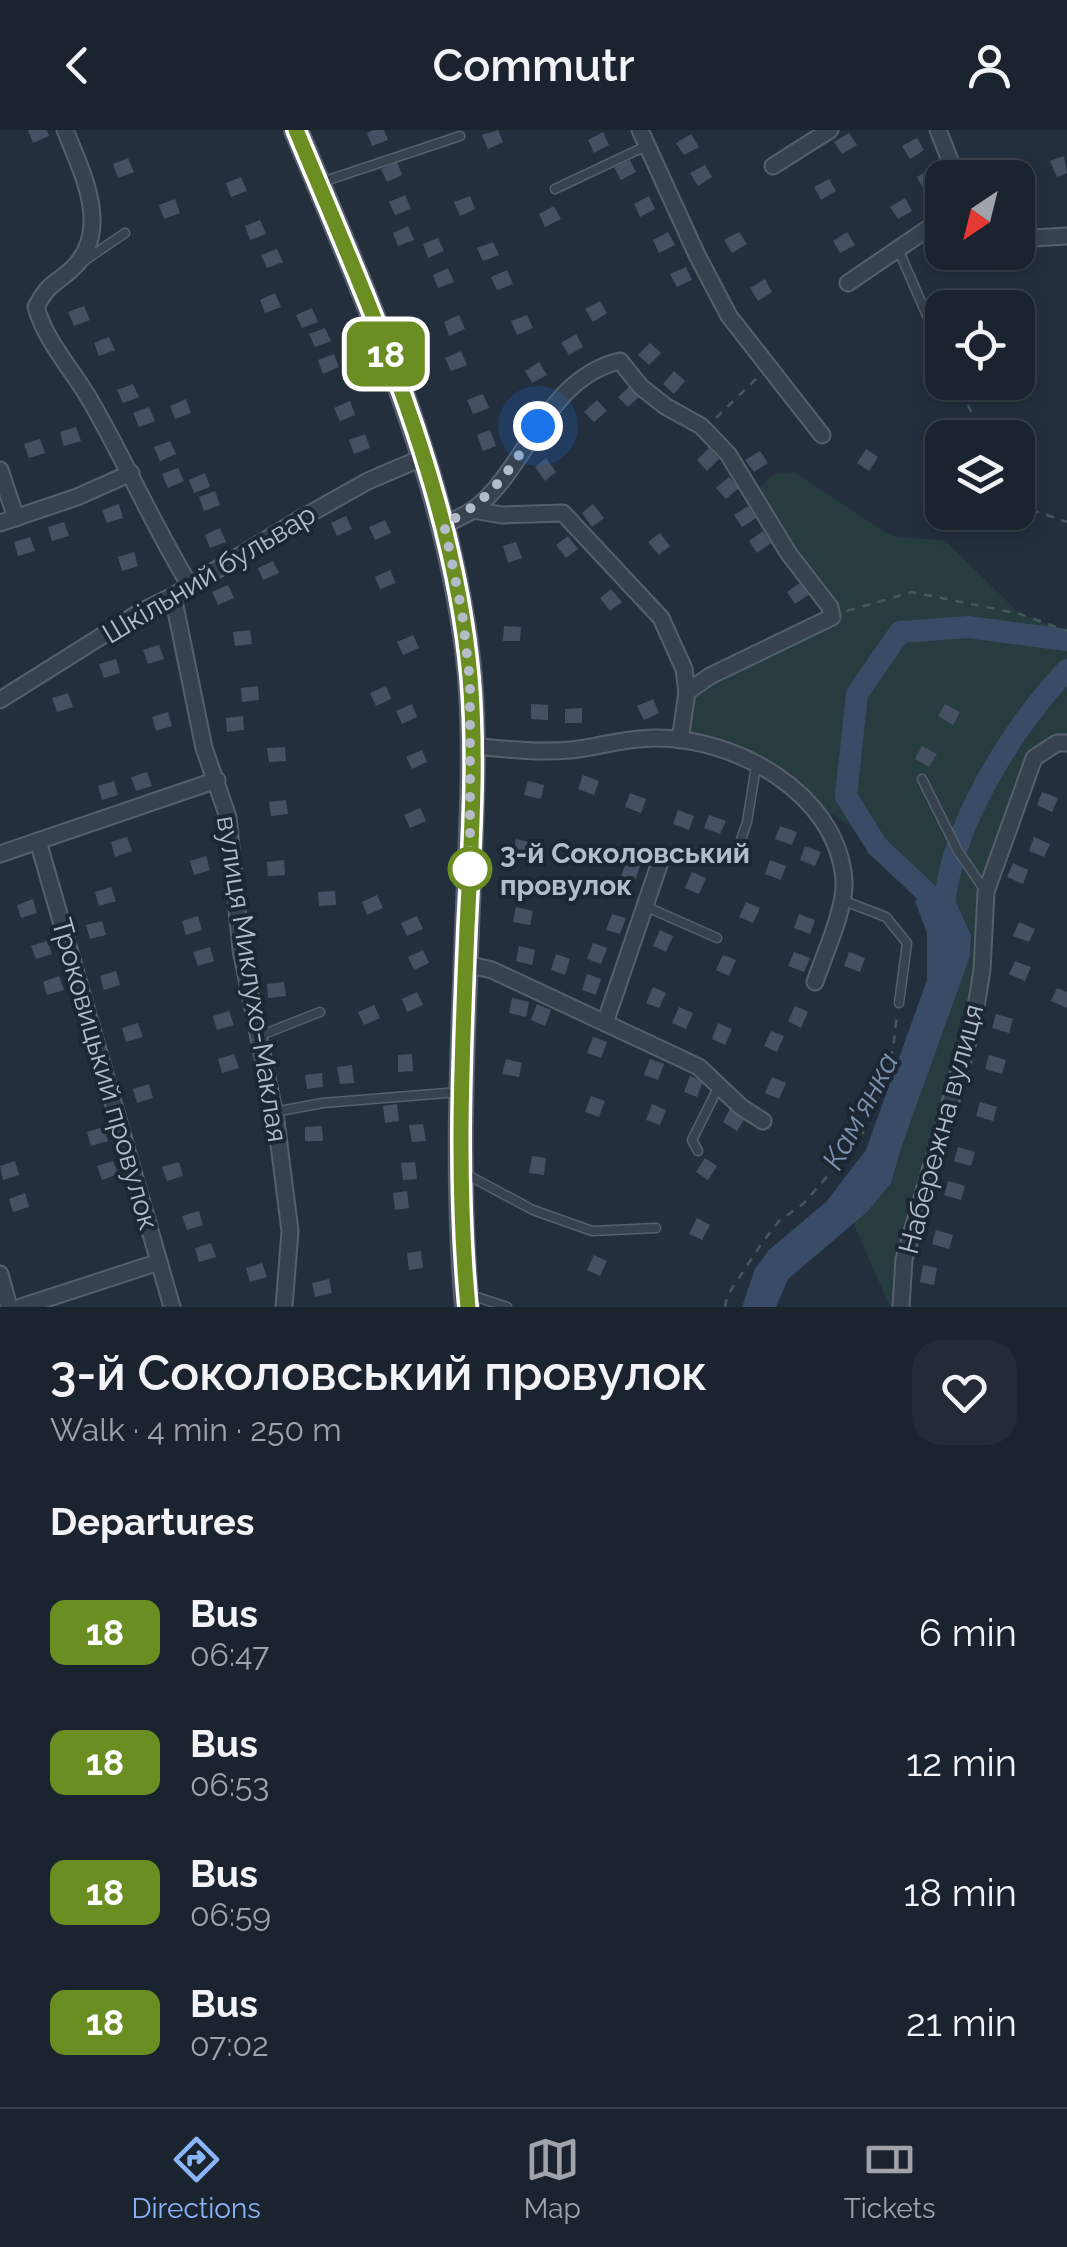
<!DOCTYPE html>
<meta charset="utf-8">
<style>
body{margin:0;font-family:Raleway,sans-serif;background:#242b36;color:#f1f3f6;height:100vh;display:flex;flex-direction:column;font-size:38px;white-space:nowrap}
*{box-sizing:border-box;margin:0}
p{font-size:32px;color:#a0a4aa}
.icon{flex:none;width:55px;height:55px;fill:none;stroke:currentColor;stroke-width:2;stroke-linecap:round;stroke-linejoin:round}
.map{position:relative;height:1177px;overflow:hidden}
.sheet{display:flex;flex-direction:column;background:#1b232e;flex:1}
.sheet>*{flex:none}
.badge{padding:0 20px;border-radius:15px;font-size:35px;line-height:65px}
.needle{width:65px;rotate:215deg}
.controls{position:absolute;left:925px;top:30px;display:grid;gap:20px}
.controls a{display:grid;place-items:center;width:110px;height:110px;border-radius:20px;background:#1b232e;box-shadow:0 5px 15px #0003,0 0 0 2px #39404a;font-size:50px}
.you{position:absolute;width:50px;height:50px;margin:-25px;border:8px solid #fff;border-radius:50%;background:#1a73e8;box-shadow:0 0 0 15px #1a73e833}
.map>.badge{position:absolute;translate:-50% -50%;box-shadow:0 0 0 5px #fff}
h2{padding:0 50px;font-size:38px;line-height:90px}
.round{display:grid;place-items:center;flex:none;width:105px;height:105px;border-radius:30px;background:#242b36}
.headline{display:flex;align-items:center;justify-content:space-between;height:170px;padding:0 50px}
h1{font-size:48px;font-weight:600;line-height:75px}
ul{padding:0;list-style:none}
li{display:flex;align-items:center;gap:30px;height:130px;padding:0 50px}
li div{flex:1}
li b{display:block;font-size:38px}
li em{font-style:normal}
li .badge{min-width:110px;font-weight:700;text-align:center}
header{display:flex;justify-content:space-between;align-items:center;height:130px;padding:0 50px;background:#1b232e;font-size:45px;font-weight:600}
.tab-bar{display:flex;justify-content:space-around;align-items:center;height:140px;border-top:2px solid #39404a;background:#1b232e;font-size:28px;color:#a0a4aa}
.tab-bar a{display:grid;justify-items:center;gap:5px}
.tab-bar .on{color:#8ab4f8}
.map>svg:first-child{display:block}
.green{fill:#263c3f}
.water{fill:#394c67}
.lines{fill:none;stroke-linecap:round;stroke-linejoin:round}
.river{stroke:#394c67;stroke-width:22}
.building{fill:#455162}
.lane-casing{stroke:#565f6c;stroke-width:11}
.street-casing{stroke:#565f6c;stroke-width:19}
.secondary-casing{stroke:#565f6c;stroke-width:26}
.path{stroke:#44595c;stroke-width:2.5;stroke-dasharray:8 8;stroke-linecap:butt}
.lane{stroke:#38414e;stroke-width:8}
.street{stroke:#38414e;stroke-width:15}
.secondary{stroke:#465061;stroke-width:22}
.line-casing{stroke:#fff;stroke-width:22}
.line{stroke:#6b8e23;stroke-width:15}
.walk{stroke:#b4bcc9;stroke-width:10;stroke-dasharray:0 18}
.stop-dot{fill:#fff;stroke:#6b8e23;stroke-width:5}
.labels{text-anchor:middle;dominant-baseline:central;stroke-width:8;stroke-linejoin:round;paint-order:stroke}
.street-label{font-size:28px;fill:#b4bcc9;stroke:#1d2633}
.stop-label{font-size:28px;font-weight:bold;fill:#b4bcc9;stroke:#1d2633;text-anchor:start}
.water-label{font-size:30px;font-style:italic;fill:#7c92b1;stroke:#1d2633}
</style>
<header><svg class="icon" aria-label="back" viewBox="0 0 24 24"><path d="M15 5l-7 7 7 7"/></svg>Commutr<svg class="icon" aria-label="person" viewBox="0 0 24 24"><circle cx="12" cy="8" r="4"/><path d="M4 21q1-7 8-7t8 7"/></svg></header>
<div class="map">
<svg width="1067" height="1177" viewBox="0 0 1067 1177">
<rect width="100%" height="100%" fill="#242f3e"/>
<path class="green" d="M794,342L885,402L896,407L945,410L1019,483L1062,500L1067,510V613L1034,628L986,761L982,840L904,1129L901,1177H890L845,1074L909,965L943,787C912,745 876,714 834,685L823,686L779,647L680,610L687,562L832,487L752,364L774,344Z"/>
<path class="water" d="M946,751L971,805L970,826L901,1018L891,1053L867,1082L788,1149L776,1177H742L755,1139L769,1120L826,1072L866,1020L927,850V803L915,771L925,761Z"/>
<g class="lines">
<g class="river">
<path d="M944,778C950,697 1012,598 1067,540"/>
<path d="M942,784L925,761L877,716L846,666L857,564L900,502L968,497L1067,510"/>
</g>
</g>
<g class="building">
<path d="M28,0H47L49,6L33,13Z"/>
<path d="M374,0H384L388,10L372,16L367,3Z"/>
<path d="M498,0L503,12L488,19L482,5Z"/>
<path d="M603,2L609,15L594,23L588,10Z"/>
<path d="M849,3L857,15L842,24L834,12Z"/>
<path d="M691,4L699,17L684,25L676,13Z"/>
<path d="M917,8L924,20L910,29L902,16Z"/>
<path d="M1064,26L1067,43L1057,47L1050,31Z"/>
<path d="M128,28L134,42L118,48L113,34Z"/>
<path d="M630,30L636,42L621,50L614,37Z"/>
<path d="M397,32L402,45L387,52L381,39Z"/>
<path d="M705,35L712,47L698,56L690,43Z"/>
<path d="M1014,36L1015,48H985L984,41Z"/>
<path d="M932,38L939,51L924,60L917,47Z"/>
<path d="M241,47L247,61L231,67L226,53Z"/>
<path d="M829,49L836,61L821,70L814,57Z"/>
<path d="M405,65L411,79L395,85L389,72Z"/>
<path d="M470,66L475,79L460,86L454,72Z"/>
<path d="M649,66L655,79L640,87L634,74Z"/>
<path d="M905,68L912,81L898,89L890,77Z"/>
<path d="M175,69L180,83L164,89L159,75Z"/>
<path d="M554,76L561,89L545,97L539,84Z"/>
<path d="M260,90L266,104L250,110L245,96Z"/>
<path d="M408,96L414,110L398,116L393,103Z"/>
<path d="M668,102L675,115L659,123L653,110Z"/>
<path d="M739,102L747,114L732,123L724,110Z"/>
<path d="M847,102L855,115L840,123L833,111Z"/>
<path d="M438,108L444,121L428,128L423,114Z"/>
<path d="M493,112L499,125L483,131L477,118Z"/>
<path d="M277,119L283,132L267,138L261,125Z"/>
<path d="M686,137L692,150L677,157L670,144Z"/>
<path d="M448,138L454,152L438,158L433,145Z"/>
<path d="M507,140L513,154L497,160L491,147Z"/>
<path d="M765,149L772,162L758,171L750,158Z"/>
<path d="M275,163L281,177L265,183L260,170Z"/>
<path d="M600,171L607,183L593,192L585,179Z"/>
<path d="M84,176L90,190L74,196L68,182Z"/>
<path d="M312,178L318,192L302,198L296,185Z"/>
<path d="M459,185L465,199L449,206L444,192Z"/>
<path d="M527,185L533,198L517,205L511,191Z"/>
<path d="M325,198L331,211L315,217L309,204Z"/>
<path d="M576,204L583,217L569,225L561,213Z"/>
<path d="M109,207L115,220L99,226L94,213Z"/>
<path d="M650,213L661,223L649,235L638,225Z"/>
<path d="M461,221L467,235L451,241L445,228Z"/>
<path d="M334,224L339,237L323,244L318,230Z"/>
<path d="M539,232L547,245L532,253L525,241Z"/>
<path d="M674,241L685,251L674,264L663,254Z"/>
<path d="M133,254L139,267L123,273L117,260Z"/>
<path d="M631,255L640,266L628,277L618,267Z"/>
<path d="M483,264L489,278L473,284L467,270Z"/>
<path d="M186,269L191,283L175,289L170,276Z"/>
<path d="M597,270L607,281L594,292L584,282Z"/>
<path d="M350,271L355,285L340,291L334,278Z"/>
<path d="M149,277L155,291L139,297L133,283Z"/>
<path d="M76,297L81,311L64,316L60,302Z"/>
<path d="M490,300L496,316L483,321L477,305Z"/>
<path d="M365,304L370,318L354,324L349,310Z"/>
<path d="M40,309L45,323L29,328L24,314Z"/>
<path d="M170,311L176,324L160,331L154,317Z"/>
<path d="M709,318L719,329L707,341L697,330Z"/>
<path d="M866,319L878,327L869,341L857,333Z"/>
<path d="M760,321L768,333L754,342L745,330Z"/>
<path d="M546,328L556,342L545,351L535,337Z"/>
<path d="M178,338L184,351L168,358L162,344Z"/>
<path d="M205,343L210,357L194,363L189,350Z"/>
<path d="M729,347L739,358L726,369L716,358Z"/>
<path d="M215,361L220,375L204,381L199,367Z"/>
<path d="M119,374L123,388L107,393L102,380Z"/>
<path d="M593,374L604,388L592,397L582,383Z"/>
<path d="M748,376L756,388L742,397L734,385Z"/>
<path d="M346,386L352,399L337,406L331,393Z"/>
<path d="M385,390L391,403L375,410L369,397Z"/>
<path d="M64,392L69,406L52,411L48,397Z"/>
<path d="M220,398L226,412L210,418L205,405Z"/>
<path d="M763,401L771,413L757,423L749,411Z"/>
<path d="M660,403L670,416L659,425L648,412Z"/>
<path d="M568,406L578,419L566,428L556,415Z"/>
<path d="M30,407L35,421L18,426L14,412Z"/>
<path d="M516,412L522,428L508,433L503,416Z"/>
<path d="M134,422L138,436L122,441L118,427Z"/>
<path d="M273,431L279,443L263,450L258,438Z"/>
<path d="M390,440L396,453L380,459L375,447Z"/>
<path d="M801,452L810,464L795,474L787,462Z"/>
<path d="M228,455L234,468L218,475L212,462Z"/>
<path d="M611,459L622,472L610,481L600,468Z"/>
<path d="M504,496L521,497L520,511H503Z"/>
<path d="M250,500L252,514L235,516L233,502Z"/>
<path d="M413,505L419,518L403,525L397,512Z"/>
<path d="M159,515L164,529L148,534L143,520Z"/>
<path d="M116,529L120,543L104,548L99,534Z"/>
<path d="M258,556L259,570L242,572L241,558Z"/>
<path d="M386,556L391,569L376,576L370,563Z"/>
<path d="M68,563L73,577L57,582L52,568Z"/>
<path d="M653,569L659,583L644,590L637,576Z"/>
<path d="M412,574L417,587L402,594L396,581Z"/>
<path d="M531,574L548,575V590L531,589Z"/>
<path d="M945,574L960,582L953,595L938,586Z"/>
<path d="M582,578V593H565V579Z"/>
<path d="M168,582L172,596L156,601L152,587Z"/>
<path d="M243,586L244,600L227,602L226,588Z"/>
<path d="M922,616L937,624L929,637L915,629Z"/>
<path d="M285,617L286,631L269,632L267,618Z"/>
<path d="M422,620L427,632L412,639L406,627Z"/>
<path d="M147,642L152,656L136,661L131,647Z"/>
<path d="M583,645L599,651L594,665L578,659Z"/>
<path d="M114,651L118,665L102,670L98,656Z"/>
<path d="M528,651L544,655L541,669L524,665Z"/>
<path d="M1042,662L1058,668L1052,682L1037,675Z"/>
<path d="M630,663L646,669L641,683L625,677Z"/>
<path d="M286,670L288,684L271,686L269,672Z"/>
<path d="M420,678L426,691L410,698L404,685Z"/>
<path d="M678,680L694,686L689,700L673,694Z"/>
<path d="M709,685L726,691L720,704L704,698Z"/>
<path d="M780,696L797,702L792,715L775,709Z"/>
<path d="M127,707L132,721L115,727L111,712Z"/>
<path d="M1034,707L1050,714L1044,727L1029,721Z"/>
<path d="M516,709L533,713L530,727L513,724Z"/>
<path d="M805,716L821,722L815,736L800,730Z"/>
<path d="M206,726L210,740L194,745L190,731Z"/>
<path d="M284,730L285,745L268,746L267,732Z"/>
<path d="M627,730L640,735L635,751L621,746Z"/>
<path d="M770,730L786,736L781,750L765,744Z"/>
<path d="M1013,733L1028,740L1023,754L1007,747Z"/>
<path d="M692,742L706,748L699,764L685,758Z"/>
<path d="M111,757L116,771L99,776L95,762Z"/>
<path d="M335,761L336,775L319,776L318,762Z"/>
<path d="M377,765L383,778L367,785L362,772Z"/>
<path d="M33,769L37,783L21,788L17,775Z"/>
<path d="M746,772L760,778L753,793L739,787Z"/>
<path d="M516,777L533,781L530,795L513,792Z"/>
<path d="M612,784L626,788L620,804L606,800Z"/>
<path d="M799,784L815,790L810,804L794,798Z"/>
<path d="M198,786L202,800L186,805L182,791Z"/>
<path d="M417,786L423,799L407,806L401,793Z"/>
<path d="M102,791L106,805L90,809L86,795Z"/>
<path d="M1019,792L1035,799L1029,812L1013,806Z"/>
<path d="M660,800L673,806L666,822L653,816Z"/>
<path d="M47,811L52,824L36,829L31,816Z"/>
<path d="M593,813L607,818L601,834L587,829Z"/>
<path d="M519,816L535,820L532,835L516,831Z"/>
<path d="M210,817L214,831L198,836L193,822Z"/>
<path d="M423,820L429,833L414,840L408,827Z"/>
<path d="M794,822L810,828L804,842L788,836Z"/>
<path d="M849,822L865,828L860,842L844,836Z"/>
<path d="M556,824L570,829L565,845L551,840Z"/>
<path d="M723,825L736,830L729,846L716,840Z"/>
<path d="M1015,831L1031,837L1025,851L1009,844Z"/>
<path d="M116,841L120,855L104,860L100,846Z"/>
<path d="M587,844L601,849L596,865L582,860Z"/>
<path d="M59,846L64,860L47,865L43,852Z"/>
<path d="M284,852L286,866L268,868L267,854Z"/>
<path d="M653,857L666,863L659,878L646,873Z"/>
<path d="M1057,858L1067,862V878L1051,871Z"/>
<path d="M417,862L423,875L407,882L402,869Z"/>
<path d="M512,868L529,872L526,887L509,883Z"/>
<path d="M537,874L551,880L545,896L531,890Z"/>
<path d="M374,875L380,888L364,895L358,882Z"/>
<path d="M795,876L808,882L801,898L788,891Z"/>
<path d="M679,877L693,883L686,899L672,893Z"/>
<path d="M229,881L234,895L217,900L213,886Z"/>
<path d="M996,884L1013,889L1009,903L992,898Z"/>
<path d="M138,893L143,907L126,912L122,898Z"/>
<path d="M718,893L732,899L725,915L712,909Z"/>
<path d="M771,901L784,906L777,922L764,916Z"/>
<path d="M593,907L607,912L601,928L587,923Z"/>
<path d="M234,924L239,938L222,943L218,929Z"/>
<path d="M412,924L413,941L398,942V925Z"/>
<path d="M989,925L1006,930L1002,944L985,939Z"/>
<path d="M506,929L522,933L519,947L502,944Z"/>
<path d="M650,929L664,934L658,950L644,945Z"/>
<path d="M352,935L354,953L340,954L337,937Z"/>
<path d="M322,943L323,957L307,959L305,945Z"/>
<path d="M690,946L703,951L697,967L684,962Z"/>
<path d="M772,947L786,953L779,969L765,963Z"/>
<path d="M149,954L153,968L137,973L133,959Z"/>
<path d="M591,966L605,971L599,987L585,982Z"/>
<path d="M980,972L997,977L993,991L976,986Z"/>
<path d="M397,974L399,991L385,993L383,976Z"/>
<path d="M652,974L666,980L660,995L646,990Z"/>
<path d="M730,979L745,988L737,1001L723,992Z"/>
<path d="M423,994L426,1011L412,1012L409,995Z"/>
<path d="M322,996L323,1011H305V997Z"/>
<path d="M103,997L108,1011L91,1016L87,1002Z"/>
<path d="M958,1017L975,1022L971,1036L954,1031Z"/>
<path d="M532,1026L546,1028L544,1045L529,1043Z"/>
<path d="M705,1028L717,1036L708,1050L696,1042Z"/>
<path d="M15,1031L19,1045L3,1050L0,1036Z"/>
<path d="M113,1031L118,1044L102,1050L97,1036Z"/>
<path d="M179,1032L183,1046L167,1051L162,1037Z"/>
<path d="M415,1032L417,1049L403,1050L401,1033Z"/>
<path d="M948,1051L965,1056L961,1070L944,1065Z"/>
<path d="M407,1061L409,1078L395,1080L393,1063Z"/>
<path d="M25,1063L29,1077L13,1082L9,1069Z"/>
<path d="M199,1081L203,1095L187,1100L182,1086Z"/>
<path d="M697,1088L710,1095L702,1110L689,1104Z"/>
<path d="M936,1100L953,1105L949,1119L932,1114Z"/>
<path d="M211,1113L216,1127L199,1132L195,1118Z"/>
<path d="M421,1121L423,1138L409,1140L407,1123Z"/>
<path d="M594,1125L607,1131L600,1146L587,1140Z"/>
<path d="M262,1133L267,1147L250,1152L246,1138Z"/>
<path d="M923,1135L937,1138L934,1155L920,1152Z"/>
<path d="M329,1149L332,1163L315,1167L312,1153Z"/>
</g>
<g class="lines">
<defs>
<g id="lane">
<path d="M322,52L460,6"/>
<path d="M555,59L646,16"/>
<path d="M898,119L942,220"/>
<path d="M84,131L125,103"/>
<path d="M957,252L962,265"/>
<path d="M922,649L958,721L986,762"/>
<path d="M734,730L747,692L756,636"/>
<path d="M842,770L886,787L907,813L899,873"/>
<path d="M647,777L717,808"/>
<path d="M259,906L320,882"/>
<path d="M274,982L323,973L458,962"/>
<path d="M698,1021L692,1010L718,958"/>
<path d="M464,1043L533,1080L592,1101L656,1098"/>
<path d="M468,1164L507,1177"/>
</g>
<g id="street">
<path d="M65,0C82,42 112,100 73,138C54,156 50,151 36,177C46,212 72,239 90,270C125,330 153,395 189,454"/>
<path d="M640,0L697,125L729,186L822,305"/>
<path d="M938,0L957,48"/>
<path d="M773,36L830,0"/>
<path d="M1018,109L1067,106"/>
<path d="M848,153L942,89"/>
<path d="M0,340L16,388"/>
<path d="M473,380L502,385L563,383L661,488L684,539L687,562"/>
<path d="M0,393L77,367L131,343"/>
<path d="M444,395C453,390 464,386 473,380C527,340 545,248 620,231L641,257L665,276L701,296L728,324L789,424L830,477L832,487L710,546L687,562L680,610"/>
<path d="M173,466L204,618L228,687L241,820L276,991L290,1101L284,1177"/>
<path d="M0,570L140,482L173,466L302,388L368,351L424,327"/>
<path d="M472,616C504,619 539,623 571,620C598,617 626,608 654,608C734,607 837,662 844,750C846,778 824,825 815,852"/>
<path d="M38,711L172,1177"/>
<path d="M0,724L217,650"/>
<path d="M466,834L492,840L699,937L741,977L763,991"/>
<path d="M605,893L659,735"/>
<path d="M0,1144L9,1177"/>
<path d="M21,1177L159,1132"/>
<path d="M901,1177L904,1129L973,895L982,840L986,762L1034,628L1057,613H1067"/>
</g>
<path id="secondary" d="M296,0C369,176 452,356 470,547C476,622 471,700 468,775C463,908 455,1044 467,1177"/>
</defs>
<use href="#lane" class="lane-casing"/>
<use href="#street" class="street-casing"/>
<use href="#secondary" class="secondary-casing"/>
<g class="path">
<path d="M968,275L984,308"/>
<path d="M716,288L757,248"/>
<path d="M1018,371L1026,378L1067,392"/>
<path d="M847,481L912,462L1020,484L1067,501"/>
<path d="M725,1177L727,1166L762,1113L779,1091L803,1074L860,1009L880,964L893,919L897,885"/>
</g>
<use href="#lane" class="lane"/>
<use href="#street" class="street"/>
<use href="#secondary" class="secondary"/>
</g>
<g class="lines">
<defs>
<path id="line" d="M296,0C369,176 453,356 470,547C477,630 471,715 467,798C462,923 456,1052 468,1177"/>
</defs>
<use href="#line" class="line-casing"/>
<use href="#line" class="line"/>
<path class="walk" d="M470,739V551L462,482L444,394C492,370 509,341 538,296"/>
</g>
<circle class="stop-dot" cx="470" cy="739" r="20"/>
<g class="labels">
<g class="street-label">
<text transform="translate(209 444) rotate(-31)">Шкільний бульвар</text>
<text transform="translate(252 849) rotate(81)">вулиця Миклухо-Маклая</text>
<text transform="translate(105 944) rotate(74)">Троковицький провулок</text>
<text transform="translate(941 999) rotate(-75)">Набережна вулиця</text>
</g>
<g class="stop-label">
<text x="500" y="723">3-й Соколовський<tspan x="500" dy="32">провулок</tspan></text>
</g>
<g class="water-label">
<text transform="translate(860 981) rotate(-62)">Кам'янка</text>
</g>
</g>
</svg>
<div class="controls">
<a><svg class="needle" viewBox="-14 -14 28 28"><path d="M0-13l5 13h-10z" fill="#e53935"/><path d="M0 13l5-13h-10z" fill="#a0a4aa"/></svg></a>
<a><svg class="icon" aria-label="locate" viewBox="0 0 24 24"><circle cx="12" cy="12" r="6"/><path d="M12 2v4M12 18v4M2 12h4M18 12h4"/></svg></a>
<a><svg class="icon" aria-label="layers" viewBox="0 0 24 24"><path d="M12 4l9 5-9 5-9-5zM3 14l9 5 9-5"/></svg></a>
</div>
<div class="you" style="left:538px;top:296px"></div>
<b class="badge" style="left:386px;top:224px;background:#6b8e23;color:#fff">18</b>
</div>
<section class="sheet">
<div class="headline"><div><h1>3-й Соколовський провулок</h1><p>Walk · 4 min · 250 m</p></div><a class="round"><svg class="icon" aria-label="heart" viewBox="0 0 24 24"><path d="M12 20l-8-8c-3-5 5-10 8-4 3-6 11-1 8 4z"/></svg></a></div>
<h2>Departures</h2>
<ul>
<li><span class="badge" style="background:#6b8e23;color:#fff">18</span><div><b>Bus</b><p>06:47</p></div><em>6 min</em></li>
<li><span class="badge" style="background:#6b8e23;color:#fff">18</span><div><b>Bus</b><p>06:53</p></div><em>12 min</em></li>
<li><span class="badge" style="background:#6b8e23;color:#fff">18</span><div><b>Bus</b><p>06:59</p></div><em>18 min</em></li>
<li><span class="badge" style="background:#6b8e23;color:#fff">18</span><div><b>Bus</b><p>07:02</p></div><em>21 min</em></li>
</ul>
</section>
<nav class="tab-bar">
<a class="on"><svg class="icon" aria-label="directions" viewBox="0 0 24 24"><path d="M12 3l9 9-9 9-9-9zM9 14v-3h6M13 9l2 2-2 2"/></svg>Directions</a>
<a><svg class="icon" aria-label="map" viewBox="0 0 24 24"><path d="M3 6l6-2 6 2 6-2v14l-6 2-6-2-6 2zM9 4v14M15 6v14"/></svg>Map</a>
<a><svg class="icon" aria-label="tickets" viewBox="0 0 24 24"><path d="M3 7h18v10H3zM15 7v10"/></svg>Tickets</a>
</nav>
